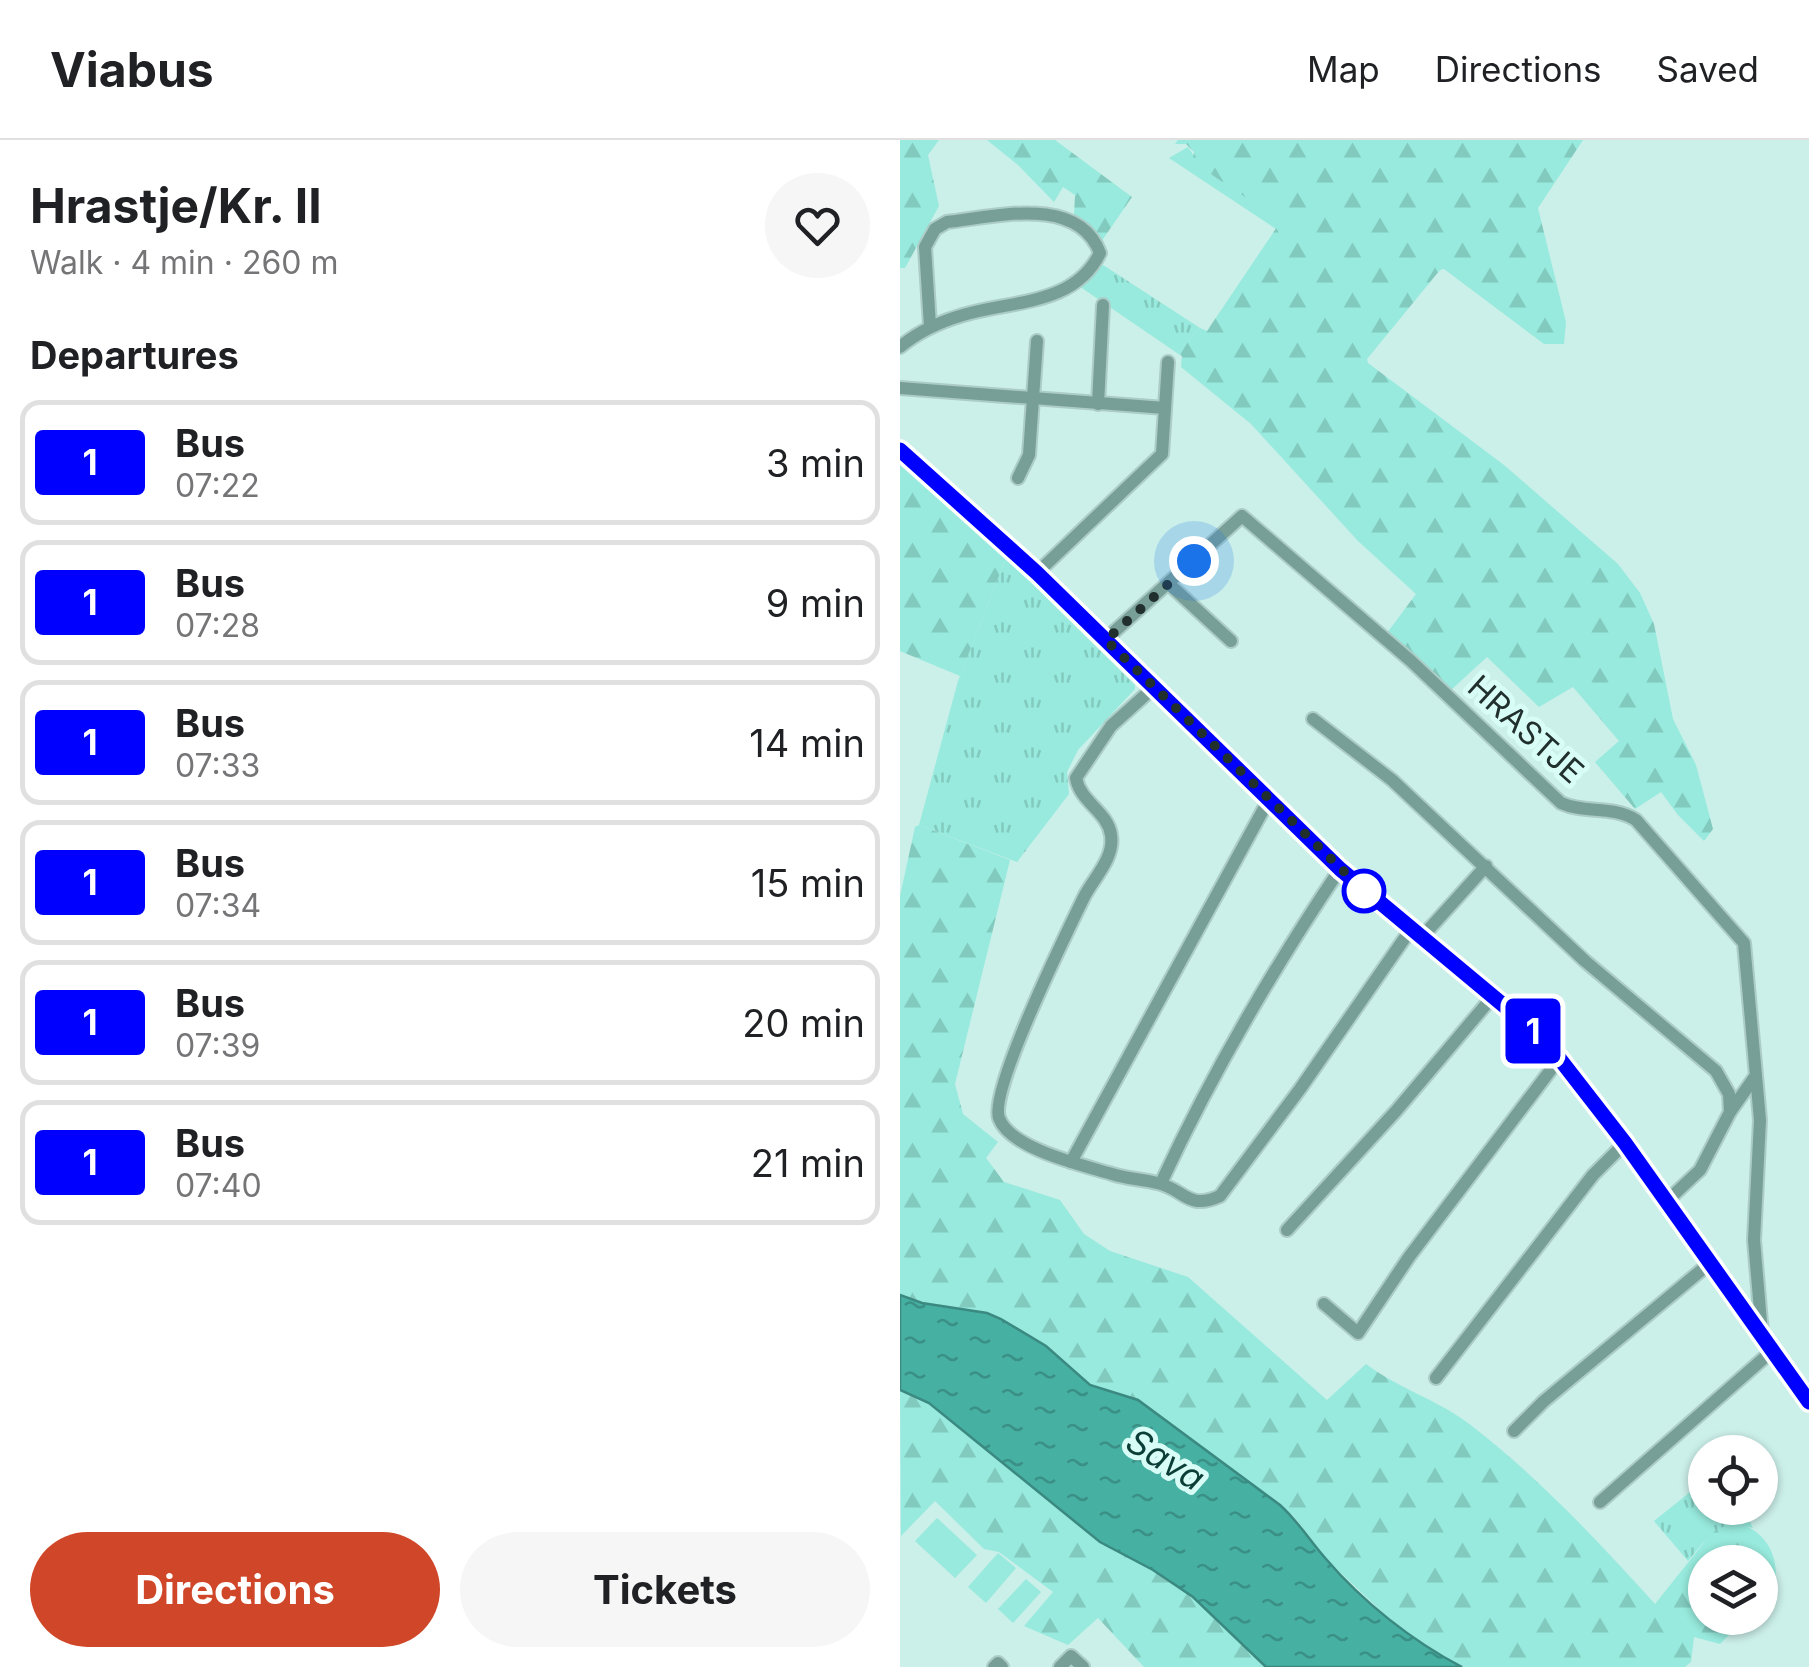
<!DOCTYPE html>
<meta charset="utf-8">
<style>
body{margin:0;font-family:Inter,sans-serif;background:#f6f6f6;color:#202124;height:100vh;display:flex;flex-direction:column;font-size:38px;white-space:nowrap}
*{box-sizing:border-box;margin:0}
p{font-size:32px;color:#757577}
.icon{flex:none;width:55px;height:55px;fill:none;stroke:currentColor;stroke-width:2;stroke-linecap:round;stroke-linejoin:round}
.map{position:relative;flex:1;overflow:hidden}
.panel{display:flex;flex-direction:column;background:#fff;width:900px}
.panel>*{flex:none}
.badge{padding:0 20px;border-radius:8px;font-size:35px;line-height:65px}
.fabs{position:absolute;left:788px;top:1295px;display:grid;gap:20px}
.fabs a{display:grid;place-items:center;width:90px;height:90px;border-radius:50%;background:#fff;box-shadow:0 2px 8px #0004;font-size:50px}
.you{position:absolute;width:50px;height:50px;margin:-25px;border:8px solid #fff;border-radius:50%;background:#1a73e8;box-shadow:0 0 0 15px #1a73e833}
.map>.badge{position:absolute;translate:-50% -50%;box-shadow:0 0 0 5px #fff}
h2{padding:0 30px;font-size:38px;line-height:90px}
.round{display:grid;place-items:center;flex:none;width:105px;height:105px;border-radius:52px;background:#f6f6f6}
.overview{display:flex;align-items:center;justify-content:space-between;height:170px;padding:0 30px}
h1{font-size:48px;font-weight:700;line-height:75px}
.button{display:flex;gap:20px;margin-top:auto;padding:20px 30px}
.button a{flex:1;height:115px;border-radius:60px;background:#d04628;color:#fff;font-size:40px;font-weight:700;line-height:115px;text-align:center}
.button a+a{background:#f6f6f6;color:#202124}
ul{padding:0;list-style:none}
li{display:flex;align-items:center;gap:30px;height:125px;margin:0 20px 15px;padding:0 10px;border:5px solid #e0e0e0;border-radius:20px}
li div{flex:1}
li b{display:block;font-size:38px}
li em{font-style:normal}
li .badge{min-width:110px;font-weight:700;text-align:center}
header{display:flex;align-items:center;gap:60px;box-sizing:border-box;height:140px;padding:0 50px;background:#fff;border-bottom:2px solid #e0e0e0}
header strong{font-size:48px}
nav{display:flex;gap:55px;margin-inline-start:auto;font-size:35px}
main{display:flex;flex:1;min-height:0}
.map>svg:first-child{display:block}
.grass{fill:url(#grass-tufts)}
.forest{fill:url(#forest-firs)}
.garden{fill:#97eadd}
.water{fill:url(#water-ripples);stroke:#3b8980;stroke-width:2.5}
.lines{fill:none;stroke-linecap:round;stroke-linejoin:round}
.street-casing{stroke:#acccc7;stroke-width:16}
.secondary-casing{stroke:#acccc7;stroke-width:21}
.street{stroke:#779f98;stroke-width:12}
.secondary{stroke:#3c7c73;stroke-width:18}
.line-casing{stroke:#fff;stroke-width:22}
.line{stroke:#00f;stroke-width:15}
.walk{stroke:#212f2d;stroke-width:10;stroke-dasharray:0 18}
.stop-dot{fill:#fff;stroke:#00f;stroke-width:5}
.labels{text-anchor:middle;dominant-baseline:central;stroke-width:10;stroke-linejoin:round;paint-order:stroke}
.street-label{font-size:32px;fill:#212f2d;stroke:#d8fdf6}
.water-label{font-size:35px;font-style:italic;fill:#0c3e38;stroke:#d8fdf6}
</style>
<header>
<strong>Viabus</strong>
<nav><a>Map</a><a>Directions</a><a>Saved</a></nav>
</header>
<main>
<section class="panel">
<div class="overview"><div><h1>Hrastje/Kr. II</h1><p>Walk · 4 min · 260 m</p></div><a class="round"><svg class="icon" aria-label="heart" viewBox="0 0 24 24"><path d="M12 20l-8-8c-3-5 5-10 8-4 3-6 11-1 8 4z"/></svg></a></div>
<h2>Departures</h2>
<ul>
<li><span class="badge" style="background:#00f;color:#fff">1</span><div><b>Bus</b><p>07:22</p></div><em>3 min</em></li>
<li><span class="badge" style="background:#00f;color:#fff">1</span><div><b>Bus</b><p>07:28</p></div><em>9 min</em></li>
<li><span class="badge" style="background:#00f;color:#fff">1</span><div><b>Bus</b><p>07:33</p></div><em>14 min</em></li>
<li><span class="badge" style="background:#00f;color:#fff">1</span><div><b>Bus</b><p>07:34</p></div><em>15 min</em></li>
<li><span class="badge" style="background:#00f;color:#fff">1</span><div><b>Bus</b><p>07:39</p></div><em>20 min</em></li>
<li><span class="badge" style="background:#00f;color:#fff">1</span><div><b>Bus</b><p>07:40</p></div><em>21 min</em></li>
</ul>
<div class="button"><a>Directions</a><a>Tickets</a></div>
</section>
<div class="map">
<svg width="909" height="1527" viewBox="0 0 909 1527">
<defs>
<pattern id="grass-tufts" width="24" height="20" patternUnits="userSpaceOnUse" patternTransform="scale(2.5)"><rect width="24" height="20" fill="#97eadd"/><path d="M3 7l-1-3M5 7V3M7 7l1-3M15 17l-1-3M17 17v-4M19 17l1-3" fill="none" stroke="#82c9be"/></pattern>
<pattern id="forest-firs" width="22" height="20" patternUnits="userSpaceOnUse" patternTransform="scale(2.5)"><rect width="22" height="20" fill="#97eadd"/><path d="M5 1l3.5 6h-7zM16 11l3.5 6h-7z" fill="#82c9be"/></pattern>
<pattern id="water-ripples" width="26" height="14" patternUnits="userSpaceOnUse" patternTransform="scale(2.5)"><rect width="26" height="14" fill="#46b0a3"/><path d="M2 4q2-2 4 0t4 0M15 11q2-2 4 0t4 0" fill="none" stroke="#3a9085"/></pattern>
</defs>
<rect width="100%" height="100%" fill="#cbefe9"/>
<g class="grass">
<path d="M288,7L303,29L382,81L376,89L269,18Z"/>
<path d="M200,123L300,188L277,213L179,146Z"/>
<path d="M106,418L235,545V549L178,610L167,632L169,654L117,722L19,685L58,541Z"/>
<path d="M805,1340V1368H825L832,1375L843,1368L853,1388C818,1380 809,1396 788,1421L754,1381Z"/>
</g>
<g class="forest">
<path d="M0,0H39L28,15L39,66L5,128H0Z"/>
<path d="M87,0H155L232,57L201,102L174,75L175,55L163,47L154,62L118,25Z"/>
<path d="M278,0H683L638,68L666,182L664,204H644L544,129L540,130L467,219L468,223L604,325L718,424L740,453L754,484L773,579L796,625L813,689L804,701L778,675L761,652L735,669L695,622L719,601L673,547L639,567L587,517L551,550L487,493L516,454L458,401L351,284L281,227L282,216L277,213L300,188L307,191L381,81L303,29L293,19L294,12L286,4H275Z"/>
<path d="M0,325L106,418L60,536L0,511Z"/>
<path d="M19,685L110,720L55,944L63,974L98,1002L86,1018L104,1042L160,1060L184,1094L210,1111L288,1137L427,1260L466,1224C499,1249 539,1260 572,1286C639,1338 698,1401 755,1464L810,1395C845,1364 885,1408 874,1445C872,1453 866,1457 860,1463V1422H805V1478H846L820,1504L794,1497L791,1522L785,1527H562L500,1489L425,1418L395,1378L380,1365L238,1260L190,1245L125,1193L101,1179L86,1173L22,1163L0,1155V756L15,687Z"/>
<path d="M0,1250L29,1263L200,1402L253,1430L293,1457L366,1527H244L198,1478L168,1505L124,1486L153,1452L99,1412L84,1409L35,1361L1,1396Z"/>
</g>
<g class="garden">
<path d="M37,1378L77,1415L55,1438L15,1401Z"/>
<path d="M98,1413L116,1428L86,1463L68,1447Z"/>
<path d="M126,1439L141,1452L113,1483L98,1469Z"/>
</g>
<path class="water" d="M0,1155L22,1163L87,1173L101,1179L146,1206L190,1245L238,1260L380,1365C398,1381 410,1401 426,1419C463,1462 512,1501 562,1527H366L293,1457L253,1430L200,1402L29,1263L0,1250Z"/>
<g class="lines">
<defs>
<g id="street">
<path d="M0,207C19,191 39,182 63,175C112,160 174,166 200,113C178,54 94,77 47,82L35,89L25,107L30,186"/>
<path d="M0,248L265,268"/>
<path d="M198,264L203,165"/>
<path d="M118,338L129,315L137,201"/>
<path d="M137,433L262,314L268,222"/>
<path d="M269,444L331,501"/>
<path d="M205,500L342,376L511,521L661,663C685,674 712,665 736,680L844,803L860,980L854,1100L862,1194"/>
<path d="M253,548L211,586L176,638C180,662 208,672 211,695C215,718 193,739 184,757C168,790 89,950 99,978C110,1009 183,1025 212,1034C227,1039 242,1039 257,1043C285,1049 287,1071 320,1056L400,949L511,789"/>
<path d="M413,579L492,640L685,821L816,931L829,954L830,972"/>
<path d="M522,797L586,726"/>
<path d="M171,1022L368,661"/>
<path d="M261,1043C312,933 373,829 440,729"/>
<path d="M766,1062L800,1030L830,972L854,938"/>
<path d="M387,1090L496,971L594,855"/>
<path d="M424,1164L458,1193L509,1117L659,919"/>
<path d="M536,1238L693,1035L725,1003"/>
<path d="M614,1291L644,1261L810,1123"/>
<path d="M700,1362L872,1211"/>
<path d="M94,1527L98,1523L102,1527"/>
<path d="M160,1527L171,1516L183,1527"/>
</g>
<path id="secondary" d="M0,310L137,433L440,729L626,884L659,919L725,1003L909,1262"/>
</defs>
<use href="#street" class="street-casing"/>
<use href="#secondary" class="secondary-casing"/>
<use href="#street" class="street"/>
<use href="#secondary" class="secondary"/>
</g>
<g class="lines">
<defs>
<path id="line" d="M0,310L137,433L440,729L626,884L659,918L725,1003L909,1262"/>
</defs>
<use href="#line" class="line-casing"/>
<use href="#line" class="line"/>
<path class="walk" d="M294,421L206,500L464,751"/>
</g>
<circle class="stop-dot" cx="464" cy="751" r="20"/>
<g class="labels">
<g class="street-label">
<text transform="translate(626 589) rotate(42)">HRASTJE</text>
</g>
<g class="water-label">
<text transform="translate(266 1319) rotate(32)">Sava</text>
</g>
</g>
</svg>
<div class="fabs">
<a><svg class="icon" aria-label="locate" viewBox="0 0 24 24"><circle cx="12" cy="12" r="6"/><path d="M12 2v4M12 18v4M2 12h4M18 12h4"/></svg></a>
<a><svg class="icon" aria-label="layers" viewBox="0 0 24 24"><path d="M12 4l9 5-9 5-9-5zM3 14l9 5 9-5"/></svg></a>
</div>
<div class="you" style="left:294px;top:421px"></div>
<b class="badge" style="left:633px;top:891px;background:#00f;color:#fff">1</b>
</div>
</main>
